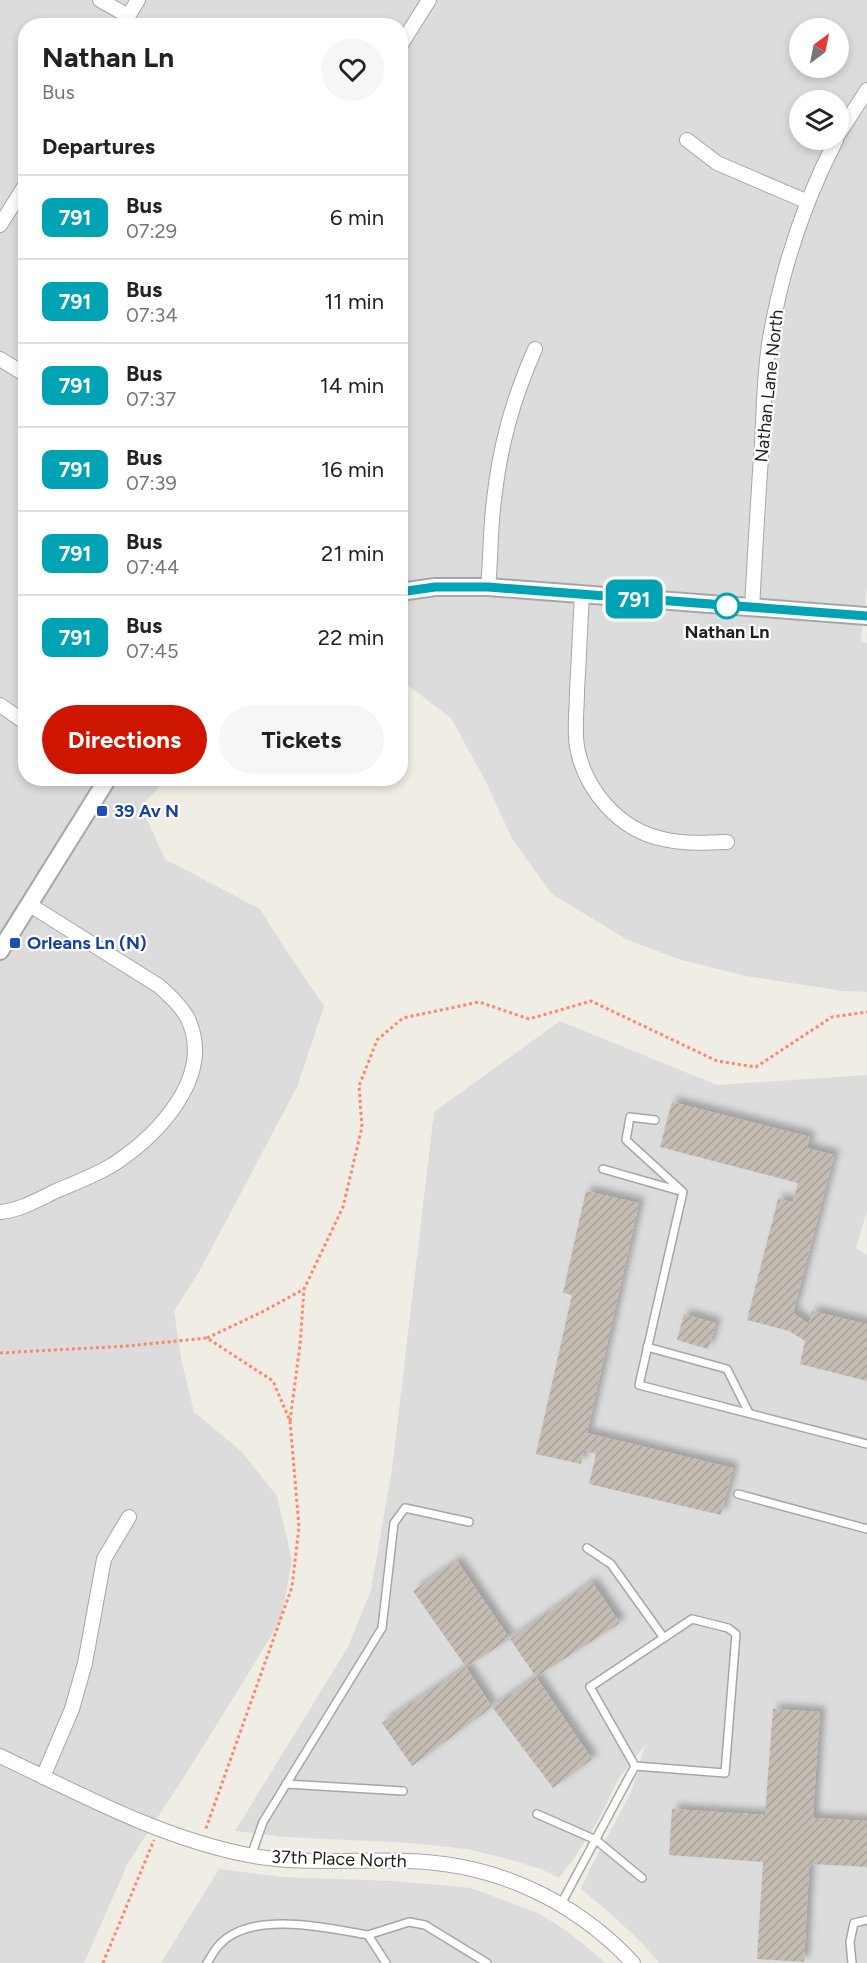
<!DOCTYPE html>
<style>
body{margin:0;font-family:Figtree,sans-serif;background:#f6f6f6;color:#222;height:100vh;display:flex;flex-direction:column;font-size:22px;white-space:nowrap}
*{box-sizing:border-box;margin:0}
p{font-size:20px;color:#767676}
.icon{flex:none;width:33px;height:33px;fill:none;stroke:currentColor;stroke-width:2;stroke-linecap:round;stroke-linejoin:round}
.map{position:relative;flex:1;overflow:hidden}
.drawer{position:absolute;left:18px;top:18px;width:390px;height:768px;display:flex;flex-direction:column;background:#fff;border-radius:24px;box-shadow:0 3px 9px #0003}
.drawer>*{flex:none}
.badge{padding:0 12px;border-radius:9px;font-size:21px;line-height:39px}
.needle{width:39px;rotate:32deg}
.tools{position:absolute;left:789px;top:18px;display:grid;gap:12px}
.tools a{display:grid;place-items:center;width:60px;height:60px;border-radius:50%;background:#fff;box-shadow:0 3px 9px #0003;font-size:30px}
.map>.badge{position:absolute;translate:-50% -50%;box-shadow:0 0 0 3px #fff}
h2{padding:0 24px;font-size:22px;line-height:54px}
.round{display:grid;place-items:center;flex:none;width:63px;height:63px;border-radius:32px;background:#f6f6f6}
.headline{display:flex;align-items:center;justify-content:space-between;height:102px;padding:0 24px}
h1{font-size:28px;font-weight:700;line-height:45px}
.button{display:flex;gap:12px;margin-top:auto;padding:12px 24px}
.button a{flex:1;height:69px;border-radius:36px;background:#ce1500;color:#fff;font-size:24px;font-weight:700;line-height:69px;text-align:center}
.button a+a{background:#f6f6f6;color:#222}
ul{padding:0;list-style:none}
li{display:flex;align-items:center;gap:18px;height:84px;padding:0 24px;border-top:2px solid #e0e0e0}
li div{flex:1}
li b{display:block;font-size:22px}
li em{font-style:normal}
li .badge{min-width:66px;font-weight:700;text-align:center}
.map>svg:first-child{display:block}
.residential{fill:#dddcdc;fill-rule:evenodd}
.building{fill:url(#building-hatch);filter:url(#shadow)}
.lines{fill:none;stroke-linecap:round;stroke-linejoin:round}
.service-casing{stroke:#a6a6a6;stroke-width:10}
.minor-casing{stroke:#a6a6a6;stroke-width:16}
.tertiary-casing{stroke:#a6a6a6;stroke-width:20}
.path{stroke:#fb886b;stroke-width:3;stroke-dasharray:3 3;stroke-linecap:butt}
.service{stroke:#fff;stroke-width:7}
.minor{stroke:#fff;stroke-width:14}
.tertiary{stroke:#fff;stroke-width:16}
.line-casing{stroke:#fff;stroke-width:14}
.line{stroke:#00a3b4;stroke-width:9}
.stop-dot{fill:#fff;stroke:#00a3b4;stroke-width:3}
.transit-dot{fill:#1a4fb4;stroke:#fff;stroke-width:2}
.labels{text-anchor:middle;dominant-baseline:central;stroke-width:4.5;stroke-linejoin:round;paint-order:stroke}
.street-label{font-size:18px;fill:#1f1f1f;stroke:#fff}
.stop-label{font-size:18px;font-weight:bold;fill:#1f1f1f;stroke:#fff}
.transit-label{font-size:18px;font-weight:bold;fill:#164399;stroke:#fff;text-anchor:start}
</style>
<div class="map">
<svg width="867" height="1963" viewBox="0 0 867 1963">
<defs>
<pattern id="building-hatch" width="6" height="6" patternUnits="userSpaceOnUse" patternTransform="scale(1.5)"><rect width="6" height="6" fill="#c5bdb4"/><path d="M-1 1l2-2M0 6l6-6M5 7l2-2" fill="none" stroke="#a9a29a"/></pattern>
<filter id="shadow"><feDropShadow dx="5.5" dy="-5.5" stdDeviation="3" flood-color="#0004"/></filter>
</defs>
<rect width="100%" height="100%" fill="#f0ede5"/>
<g class="residential">
<path d="M0,0H867V585L861,642L867,643V992L843,991L746,976L678,959L626,939L552,894L512,839L486,782L451,718L406,684L401,683L400,26H26V778L166,779L141,807L165,859L260,909L289,955L324,1006L297,1087L199,1272L174,1311L182,1363L194,1412L241,1451L277,1496L292,1560L281,1620L193,1763L128,1863L84,1963H0ZM800,28H838V68H800ZM800,100H838V140H800Z"/>
<path d="M560,1021L717,1085L867,1075V1211L856,1248L867,1255V1963H659L643,1944L611,1914L581,1889L590,1869L632,1790L645,1745L619,1778L599,1819L575,1857L559,1878L541,1869L504,1858L466,1849L412,1843L284,1837L235,1831L348,1647L371,1590L392,1469L434,1112Z"/>
<path d="M219,1869L282,1877L394,1881L471,1888L538,1913L567,1931L606,1963H161Z"/>
</g>
<g class="building">
<path d="M672,1102L810,1137L807,1148L834,1155L793,1313L809,1324L812,1311L867,1324V1381L800,1364L805,1341L789,1331L747,1320L778,1199L793,1202L798,1183L660,1147Z"/>
<path d="M586,1191L639,1203L587,1433L733,1468L721,1515L589,1484L596,1454L584,1450L581,1464L536,1454L572,1295L563,1293Z"/>
<path d="M684,1314L716,1323L708,1349L677,1340Z"/>
<path d="M457,1561L510,1639L466,1667L413,1591Z"/>
<path d="M592,1582L620,1623L536,1677L592,1759L553,1788L492,1707L536,1677L510,1639Z"/>
<path d="M466,1667L492,1707L412,1766L382,1723Z"/>
<path d="M773,1709L820,1712L813,1814L814,1818L867,1821V1867L811,1864L809,1869L804,1962L757,1959L763,1862L669,1855L672,1809L765,1815Z"/>
</g>
<g class="lines">
<defs>
<g id="service">
<path d="M655,1120L630,1117L626,1140L683,1192L639,1385L867,1444"/>
<path d="M603,1169L680,1191"/>
<path d="M647,1347L727,1369L749,1413"/>
<path d="M738,1494L867,1529"/>
<path d="M587,1548L611,1564L664,1638"/>
<path d="M286,1784L403,1791"/>
<path d="M537,1814L596,1840L642,1878"/>
<path d="M251,1856L263,1822L382,1628L394,1523L405,1508L469,1522"/>
<path d="M561,1904L635,1766L725,1773L736,1634L728,1628L692,1619L590,1687L635,1766"/>
<path d="M207,1963C211,1957 215,1949 220,1944C252,1910 328,1928 368,1935"/>
<path d="M386,1963L368,1935L409,1922L425,1925L487,1963"/>
<path d="M852,1963L850,1942L854,1923L867,1920"/>
</g>
<g id="minor">
<path d="M100,0L128,16"/>
<path d="M122,26L138,0"/>
<path d="M400,46L429,0"/>
<path d="M838,135L867,90"/>
<path d="M687,140L717,163L808,202"/>
<path d="M0,225L26,184"/>
<path d="M0,359L26,375"/>
<path d="M488,587C491,558 490,529 494,500C500,445 513,399 535,349"/>
<path d="M582,595C580,627 579,659 577,691C577,710 574,728 577,747C585,790 619,830 663,839C684,844 705,843 727,842"/>
<path d="M752,608C755,553 758,498 762,443C764,408 764,373 770,338C782,269 804,202 836,140"/>
<path d="M0,705L26,723"/>
<path d="M0,1212C19,1211 39,1199 56,1191C75,1183 96,1175 114,1164C159,1134 216,1075 187,1017C180,1005 170,996 159,986L30,905"/>
<path d="M0,1756C80,1794 161,1838 248,1855C301,1865 355,1859 407,1861C495,1863 574,1900 633,1963"/>
<path d="M43,1777L72,1709L85,1663L104,1559L129,1517"/>
</g>
<g id="tertiary">
<path d="M400,592L435,587H488L867,616"/>
<path d="M0,951L108,778"/>
</g>
</defs>
<use href="#service" class="service-casing"/>
<use href="#minor" class="minor-casing"/>
<use href="#tertiary" class="tertiary-casing"/>
<g class="path">
<path d="M207,1338L264,1311L304,1289"/>
<path d="M0,1353L127,1346L207,1338L273,1381L290,1421L299,1527L292,1587L205,1831"/>
<path d="M290,1421L300,1345L304,1289L343,1207L362,1127L359,1086L377,1040L403,1018L479,1002L529,1019L591,1001L717,1061L756,1067L832,1017L867,1012"/>
<path d="M103,1963L154,1840"/>
</g>
<use href="#service" class="service"/>
<use href="#minor" class="minor"/>
<use href="#tertiary" class="tertiary"/>
</g>
<g class="lines">
<defs>
<path id="line" d="M400,592L435,587H488L867,616"/>
</defs>
<use href="#line" class="line-casing"/>
<use href="#line" class="line"/>
</g>
<circle class="stop-dot" cx="727" cy="606" r="12"/>
<g class="transit-dot">
<rect x="96" y="805" width="12" height="12" rx="3"/>
<rect x="9" y="937" width="12" height="12" rx="3"/>
</g>
<g class="labels">
<g class="street-label">
<text transform="translate(769 386) rotate(-84)">Nathan Lane North</text>
<text transform="translate(339 1859) rotate(2)">37th Place North</text>
</g>
<g class="stop-label">
<text x="727" y="632">Nathan Ln</text>
</g>
<g class="transit-label">
<text x="114" y="811">39 Av N</text>
<text x="27" y="943">Orleans Ln (N)</text>
</g>
</g>
</svg>
<div class="tools">
<a><svg class="needle" viewBox="-14 -14 28 28"><path d="M0-13l5 13h-10z" fill="#e53935"/><path d="M0 13l5-13h-10z" fill="#767676"/></svg></a>
<a><svg class="icon" aria-label="layers" viewBox="0 0 24 24"><path d="M12 4l9 5-9 5-9-5zM3 14l9 5 9-5"/></svg></a>
</div>
<b class="badge" style="left:634px;top:599px;background:#00a3b4;color:#fff">791</b>
<section class="drawer">
<div class="headline"><div><h1>Nathan Ln</h1><p>Bus</p></div><a class="round"><svg class="icon" aria-label="heart" viewBox="0 0 24 24"><path d="M12 20l-8-8c-3-5 5-10 8-4 3-6 11-1 8 4z"/></svg></a></div>
<h2>Departures</h2>
<ul>
<li><span class="badge" style="background:#00a3b4;color:#fff">791</span><div><b>Bus</b><p>07:29</p></div><em>6 min</em></li>
<li><span class="badge" style="background:#00a3b4;color:#fff">791</span><div><b>Bus</b><p>07:34</p></div><em>11 min</em></li>
<li><span class="badge" style="background:#00a3b4;color:#fff">791</span><div><b>Bus</b><p>07:37</p></div><em>14 min</em></li>
<li><span class="badge" style="background:#00a3b4;color:#fff">791</span><div><b>Bus</b><p>07:39</p></div><em>16 min</em></li>
<li><span class="badge" style="background:#00a3b4;color:#fff">791</span><div><b>Bus</b><p>07:44</p></div><em>21 min</em></li>
<li><span class="badge" style="background:#00a3b4;color:#fff">791</span><div><b>Bus</b><p>07:45</p></div><em>22 min</em></li>
</ul>
<div class="button"><a>Directions</a><a>Tickets</a></div>
</section>
</div>
